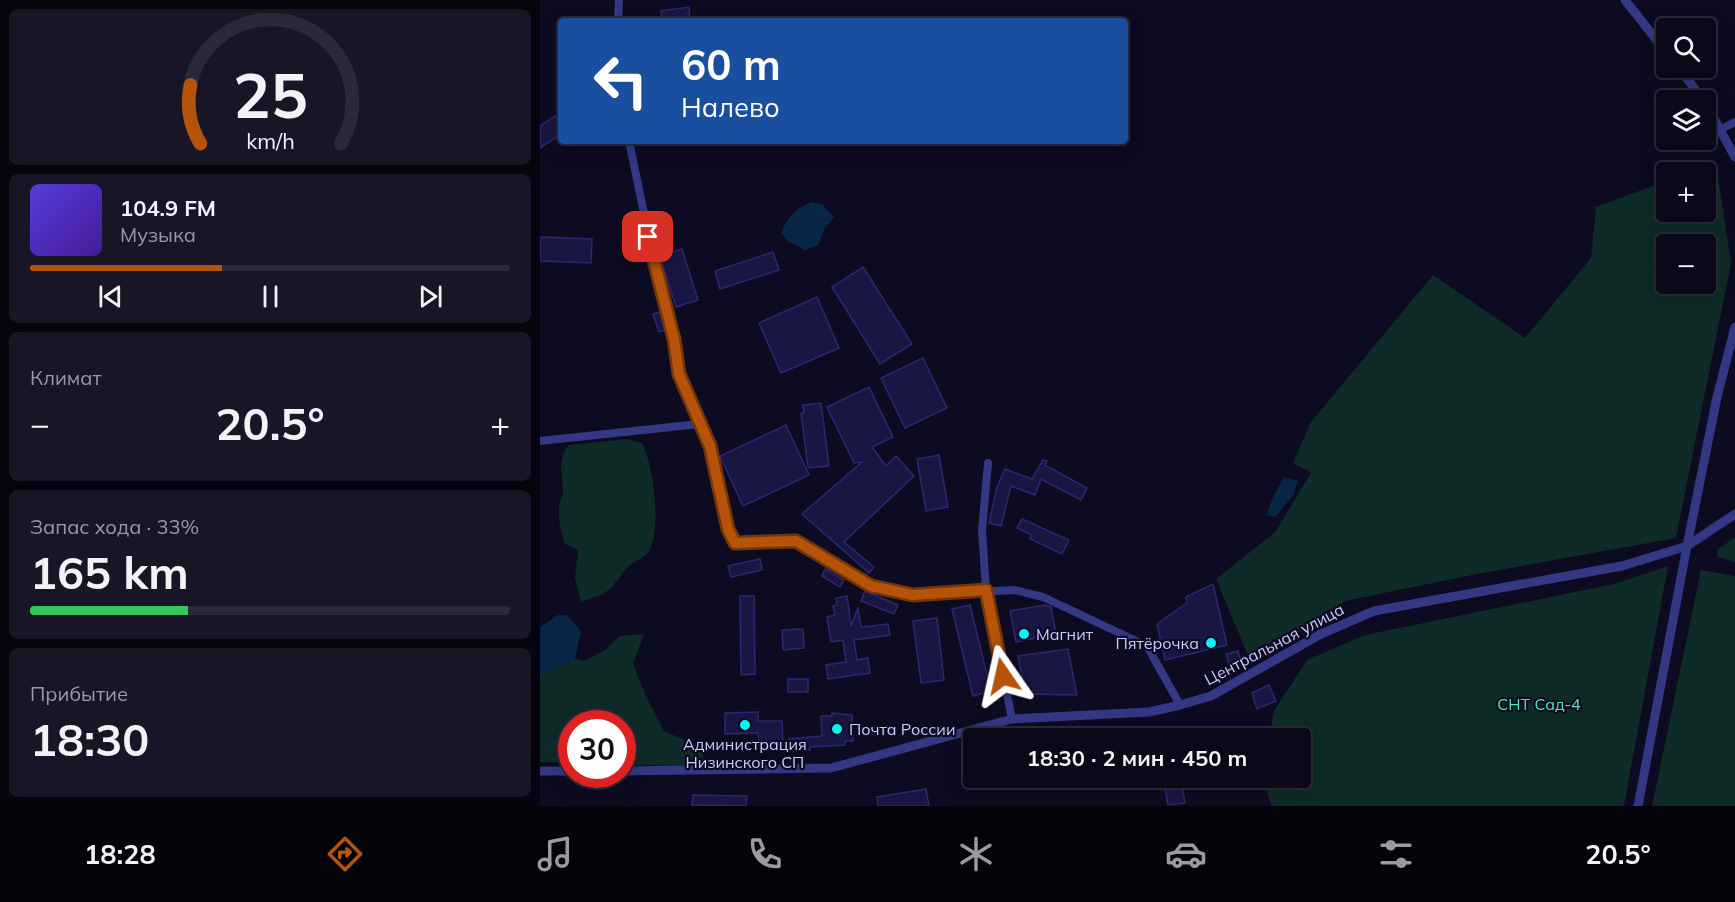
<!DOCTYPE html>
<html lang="ru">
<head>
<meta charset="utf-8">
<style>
  :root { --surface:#0a0819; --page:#181626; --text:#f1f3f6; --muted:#999aa2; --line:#2a2938; --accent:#b45309 }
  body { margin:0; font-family:Mulish,sans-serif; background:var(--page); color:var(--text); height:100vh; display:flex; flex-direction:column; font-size:22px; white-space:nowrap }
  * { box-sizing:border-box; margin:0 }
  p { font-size:20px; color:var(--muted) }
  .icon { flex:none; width:33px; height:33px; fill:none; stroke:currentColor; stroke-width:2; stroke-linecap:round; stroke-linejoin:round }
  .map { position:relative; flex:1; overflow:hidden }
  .panel { display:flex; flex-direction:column; gap:9px; padding:9px; background:#06040e; width:540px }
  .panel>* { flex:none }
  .guide { position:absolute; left:18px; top:18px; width:570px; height:126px; border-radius:6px; box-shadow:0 6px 24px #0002,0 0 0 2px var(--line); background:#1a4fa0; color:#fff; overflow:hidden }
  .controls { position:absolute; left:1116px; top:18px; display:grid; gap:12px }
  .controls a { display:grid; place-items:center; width:60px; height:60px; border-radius:6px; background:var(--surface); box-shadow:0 6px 24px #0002,0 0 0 2px var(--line); font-size:30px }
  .speed { position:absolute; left:18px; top:710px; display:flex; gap:12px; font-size:30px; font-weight:700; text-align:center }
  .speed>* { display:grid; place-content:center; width:78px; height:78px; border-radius:50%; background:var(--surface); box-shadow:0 6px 24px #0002,0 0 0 2px var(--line); line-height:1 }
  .speed .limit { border:9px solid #d22; background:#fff; color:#111 }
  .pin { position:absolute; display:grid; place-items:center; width:51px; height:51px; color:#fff; margin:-26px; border-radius:12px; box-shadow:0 3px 9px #0006 }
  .me { position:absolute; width:66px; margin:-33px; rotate:349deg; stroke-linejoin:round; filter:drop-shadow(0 0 4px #0008) }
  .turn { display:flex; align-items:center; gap:21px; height:126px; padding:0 24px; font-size:27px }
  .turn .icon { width:78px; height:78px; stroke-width:2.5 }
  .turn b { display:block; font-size:42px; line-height:51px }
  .big { font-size:45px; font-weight:700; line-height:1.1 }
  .panel .widget { flex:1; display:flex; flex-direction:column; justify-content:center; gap:9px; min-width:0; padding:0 21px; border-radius:9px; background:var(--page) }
  .panel .dial { align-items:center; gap:0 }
  .dial svg { height:156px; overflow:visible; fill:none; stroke:var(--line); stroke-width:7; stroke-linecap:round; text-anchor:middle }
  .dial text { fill:var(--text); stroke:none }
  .song { display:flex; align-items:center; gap:18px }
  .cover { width:72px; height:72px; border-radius:9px; background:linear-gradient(135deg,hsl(250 70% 55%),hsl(260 70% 35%)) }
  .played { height:6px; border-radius:3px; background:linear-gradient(90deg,var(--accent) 40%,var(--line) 40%) }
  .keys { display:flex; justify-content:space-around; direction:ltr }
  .heat { display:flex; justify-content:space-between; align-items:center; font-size:33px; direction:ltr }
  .charge { height:9px; border-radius:4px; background:linear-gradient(90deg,#34c759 33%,var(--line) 0) }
  .trip { position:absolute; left:423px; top:728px; width:348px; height:60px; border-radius:6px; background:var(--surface); box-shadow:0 6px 24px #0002,0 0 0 2px var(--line); font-weight:700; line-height:60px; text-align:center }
  .dock { display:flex; height:96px; justify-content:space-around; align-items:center; background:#04030a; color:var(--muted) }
  .dock .icon { width:42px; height:42px }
  .dock .selected { color:var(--accent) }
  .dock b { font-size:27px; color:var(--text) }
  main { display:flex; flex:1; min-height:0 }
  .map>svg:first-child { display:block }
</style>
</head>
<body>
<main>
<section class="panel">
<div class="widget dial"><svg viewBox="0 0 100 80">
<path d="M14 69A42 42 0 1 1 86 69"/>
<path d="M14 69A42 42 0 0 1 9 39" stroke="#b45309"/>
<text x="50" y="56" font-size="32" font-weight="700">25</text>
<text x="50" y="72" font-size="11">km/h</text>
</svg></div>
<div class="widget">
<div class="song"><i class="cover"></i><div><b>104.9 FM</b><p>Музыка</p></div></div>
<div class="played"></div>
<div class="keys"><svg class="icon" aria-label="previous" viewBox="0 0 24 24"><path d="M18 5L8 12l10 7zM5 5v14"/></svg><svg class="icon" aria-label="pause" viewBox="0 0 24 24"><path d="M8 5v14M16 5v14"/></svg><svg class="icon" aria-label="next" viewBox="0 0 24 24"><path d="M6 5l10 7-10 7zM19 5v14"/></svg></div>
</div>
<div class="widget"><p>Климат</p>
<div class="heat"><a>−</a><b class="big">20.5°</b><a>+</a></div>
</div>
<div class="widget"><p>Запас хода · 33%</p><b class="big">165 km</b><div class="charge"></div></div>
<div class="widget"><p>Прибытие</p><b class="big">18:30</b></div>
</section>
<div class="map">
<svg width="1195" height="806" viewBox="0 0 1195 806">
  <rect width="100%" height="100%" fill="#0d0b21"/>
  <g fill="#0e2b27" fill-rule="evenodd">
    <path d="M1176,163L1191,263L1136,538L932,575L805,601L712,665L676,579L735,532L771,473L753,463L771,422L893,275L985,338L1051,258L1056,207L1126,181V212H1166V172H1149ZM1166,244V284H1126V244Z"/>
    <path d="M87,439L102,443C113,463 124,536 106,555C100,560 92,562 87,568C66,593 73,591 41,602L35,578L38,550L25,544C21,533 18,520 19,507C19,501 24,496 23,489C22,472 17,459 29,445Z"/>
    <polygon points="1195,537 1195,562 1178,557 1177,550"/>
    <polygon points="1128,566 1084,806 731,806 724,777 760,777 760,738 729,738 734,711 767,660 825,635 1074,584"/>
    <polygon points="1161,570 1195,576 1195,806 1112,806"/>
    <polygon points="104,634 93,664 107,698 124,731 162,748 164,762 156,766 83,765 82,723 32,723 31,762 0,762 0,676 35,659 45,661 65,650 80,636"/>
  </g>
  <g fill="#082747">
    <path d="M272,202L283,205L294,217L285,228L278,245L265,250L248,241L241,233C248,217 256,208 272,202Z"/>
    <path d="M744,477L758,481L754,494L735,517L728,515C729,500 738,490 744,477Z"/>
    <polygon points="18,615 26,615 41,631 35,659 0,676 0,627"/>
  </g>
  <g fill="#1a1643" stroke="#2d2671" stroke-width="1.5">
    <polygon points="149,7 150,21 122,21 121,11"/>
    <polygon points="21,112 21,134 0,148 0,126"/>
    <polygon points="0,237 52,239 51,263 0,261"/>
    <polygon points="142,249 158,300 136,307 120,256"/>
    <polygon points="233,252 239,270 180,289 175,271"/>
    <polygon points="323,267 372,344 340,364 292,287"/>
    <polygon points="277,297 299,348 241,373 219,323"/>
    <polygon points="120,312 125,330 119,332 113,314"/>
    <polygon points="383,358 407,408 365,428 341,378"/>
    <polygon points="329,387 353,437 332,447 346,466 356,456 374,476 304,542 334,567 329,573 262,514 322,462 314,463 287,407"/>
    <polygon points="281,403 289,466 268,468 261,413 264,413 263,405"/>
    <polygon points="246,425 269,475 203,506 180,456"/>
    <polygon points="399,455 408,507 386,511 377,459"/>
    <polygon points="503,460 507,461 505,465 547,488 541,500 501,479 495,495 471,486 461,526 449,523 457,487 465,469 492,479"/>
    <polygon points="482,519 529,540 522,554 490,539 492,535 477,528"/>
    <polygon points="220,559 222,570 191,577 188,566"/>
    <polygon points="285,569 304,580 300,587 282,576"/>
    <polygon points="673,584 687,645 625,660 617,624 647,603 646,597"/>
    <polygon points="325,591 358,605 354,614 321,601"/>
    <polygon points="200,596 214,596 215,674 201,675"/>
    <polygon points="307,596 311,626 318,608 321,627 348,624 350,635 314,640 317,660 328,658 330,673 288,679 286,665 306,662 303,640 291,642 287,617 295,615 293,606 297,605 296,598"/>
    <polygon points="430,605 451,691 433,696 412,609"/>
    <polygon points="505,605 511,607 516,634 476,642 470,611"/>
    <polygon points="397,618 404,680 381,683 373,621"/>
    <polygon points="263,629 264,648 243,650 242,630"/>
    <polygon points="528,649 537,695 485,694 478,656"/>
    <polygon points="698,651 701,664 690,667 686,654"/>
    <rect x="248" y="679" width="20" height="13"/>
    <polygon points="729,685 736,701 717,709 712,693"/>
    <polygon points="218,712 218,721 242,721 243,742 219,742 218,733 185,734 185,713"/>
    <polygon points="292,713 312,715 313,741 305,741 305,745 270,747 270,750 251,751 249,739 282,736 281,716 292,716"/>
    <polygon points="633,727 635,738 592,738 592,734"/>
    <polygon points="623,777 641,777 645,803 628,805"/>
    <polygon points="386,789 389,806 338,806 337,797"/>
    <polygon points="153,795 207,796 206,806 152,805"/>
  </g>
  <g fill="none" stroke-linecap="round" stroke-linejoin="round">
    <g stroke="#323883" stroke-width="8">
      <polyline points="78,21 79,0"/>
      <polyline points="1181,129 1195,122"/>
      <polyline points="89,141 122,300 134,339 139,374 170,446 188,529 195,543 256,541 331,586 373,595 475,590 503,597 607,646 640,705"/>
      <polyline points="0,441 159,424"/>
      <polyline points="448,463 442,530 446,590 472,719"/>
    </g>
    <g stroke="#323883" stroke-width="9">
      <polyline points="1085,0 1126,52"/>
      <polyline points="1139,68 1163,100"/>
      <polyline points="1166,104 1195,157"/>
      <polyline points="0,771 32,771"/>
      <polyline points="82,771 291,768 472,719 609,712 640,705 671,696 781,634 834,611 1082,566 1147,546 1195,514"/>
      <polyline points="1098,806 1147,546 1177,397 1195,327"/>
    </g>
  </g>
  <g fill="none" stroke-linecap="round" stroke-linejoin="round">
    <g stroke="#753606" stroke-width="15">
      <polyline id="route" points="108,237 134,339 139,374 170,446 188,529 195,543 256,541 331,586 373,595 446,590 463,676"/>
    </g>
    <use href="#route" stroke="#b45309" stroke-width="10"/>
  </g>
  <g fill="#00f6f5" stroke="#0d0b21" stroke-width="2">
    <circle cx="484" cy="634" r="6"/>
    <circle cx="671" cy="643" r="6"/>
    <circle cx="205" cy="725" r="6"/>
    <circle cx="297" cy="729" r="6"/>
  </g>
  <g text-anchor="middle" stroke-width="4.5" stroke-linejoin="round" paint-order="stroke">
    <g font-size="16" fill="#cbcbff" stroke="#0d0b21" text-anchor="start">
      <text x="496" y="640">Магнит</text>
      <text x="659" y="649" text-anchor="end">Пятёрочка</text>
      <text x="309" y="735">Почта России</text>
      <text x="205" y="750" text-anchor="middle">Администрация<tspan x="205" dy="18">Низинского СП</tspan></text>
    </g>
    <g font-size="16" fill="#cbcbff" stroke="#0d0b21">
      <text transform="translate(734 644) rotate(-28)" y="6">Центральная улица</text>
    </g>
    <g font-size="16" fill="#4ee8b2" stroke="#0d0b21">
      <text x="999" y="710">СНТ Сад-4</text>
    </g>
  </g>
</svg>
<div class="controls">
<a><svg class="icon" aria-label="search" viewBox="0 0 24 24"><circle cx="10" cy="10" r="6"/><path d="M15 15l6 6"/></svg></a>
<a><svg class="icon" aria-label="layers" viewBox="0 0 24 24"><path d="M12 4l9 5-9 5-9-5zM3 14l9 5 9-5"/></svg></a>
<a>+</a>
<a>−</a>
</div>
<div class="speed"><div class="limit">30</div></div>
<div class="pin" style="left:108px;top:237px;background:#d93025"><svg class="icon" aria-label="arrive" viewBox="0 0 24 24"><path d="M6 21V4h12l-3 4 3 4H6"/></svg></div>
<svg class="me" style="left:463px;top:676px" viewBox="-20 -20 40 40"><path d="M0-17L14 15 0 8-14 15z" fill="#b45309" stroke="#fff" stroke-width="4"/></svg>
<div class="trip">18:30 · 2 мин · 450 m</div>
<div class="guide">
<div class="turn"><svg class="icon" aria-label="left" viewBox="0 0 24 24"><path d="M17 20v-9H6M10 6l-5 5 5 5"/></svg><div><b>60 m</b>Налево</div></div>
</div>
</div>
</main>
<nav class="dock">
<b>18:28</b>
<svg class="icon selected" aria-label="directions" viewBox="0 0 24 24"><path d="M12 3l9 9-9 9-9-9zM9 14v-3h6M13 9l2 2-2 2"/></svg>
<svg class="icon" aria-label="music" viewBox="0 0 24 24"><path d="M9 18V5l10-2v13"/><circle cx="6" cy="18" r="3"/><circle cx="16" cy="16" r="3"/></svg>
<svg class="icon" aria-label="phone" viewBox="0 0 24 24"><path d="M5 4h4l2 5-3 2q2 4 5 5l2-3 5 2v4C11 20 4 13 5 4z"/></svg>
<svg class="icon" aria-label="climate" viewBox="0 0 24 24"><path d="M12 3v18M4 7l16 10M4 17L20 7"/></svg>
<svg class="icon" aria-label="car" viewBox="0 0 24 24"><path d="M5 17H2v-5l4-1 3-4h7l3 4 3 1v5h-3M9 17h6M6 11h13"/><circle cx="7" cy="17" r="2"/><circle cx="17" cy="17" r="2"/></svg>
<svg class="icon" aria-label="filters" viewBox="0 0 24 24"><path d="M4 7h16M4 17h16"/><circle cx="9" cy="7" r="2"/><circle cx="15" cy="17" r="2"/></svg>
<b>20.5°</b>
</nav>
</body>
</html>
